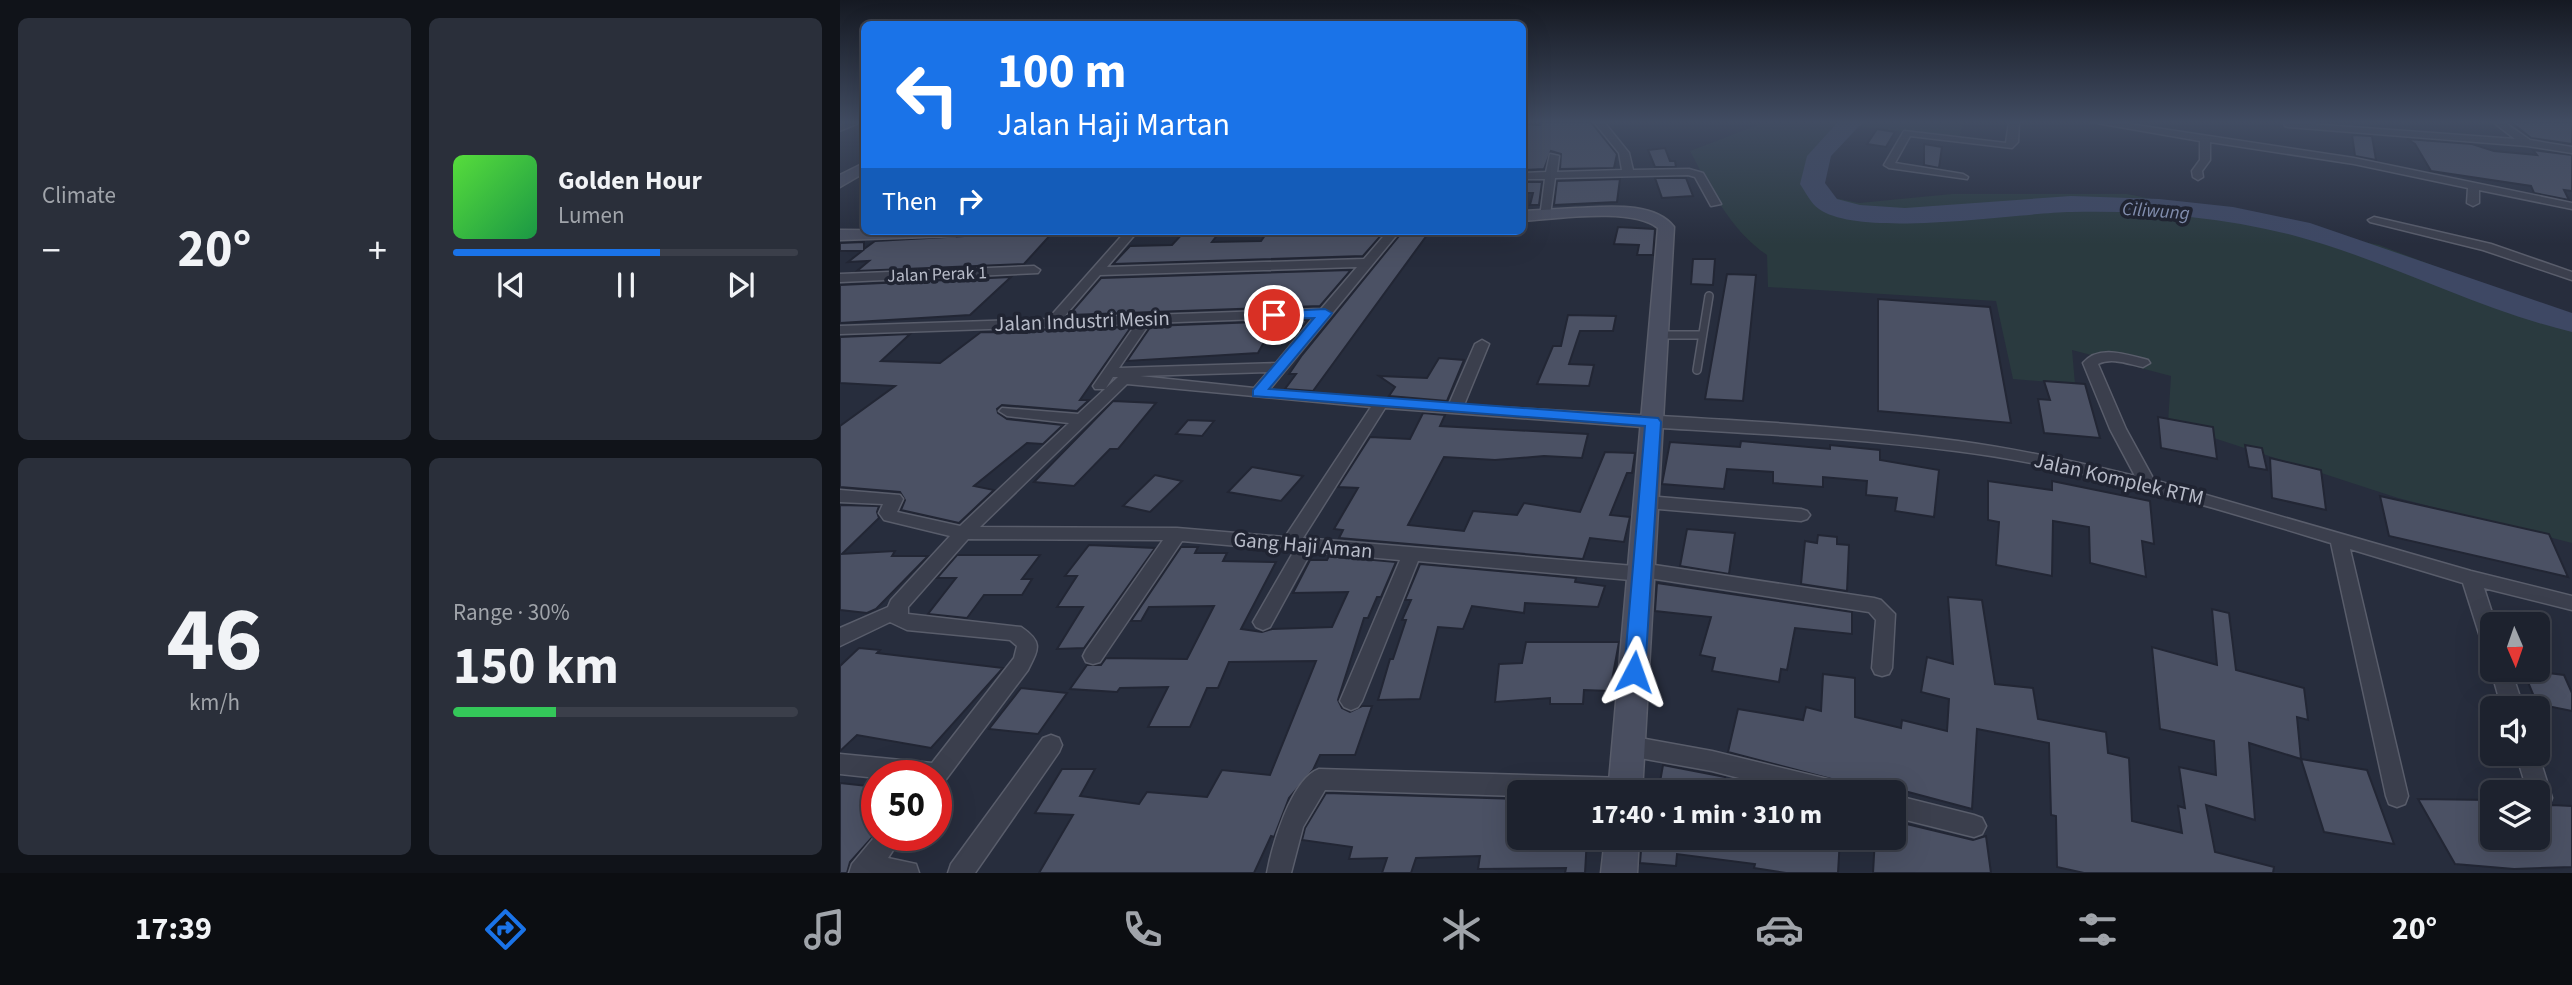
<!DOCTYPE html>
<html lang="en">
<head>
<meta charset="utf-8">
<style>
  :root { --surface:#1d222e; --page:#2a2f3a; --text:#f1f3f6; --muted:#a0a4aa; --line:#3b3f4a; --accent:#1a73e8 }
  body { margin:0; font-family:"Source Sans 3",sans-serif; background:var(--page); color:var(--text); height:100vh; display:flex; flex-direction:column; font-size:26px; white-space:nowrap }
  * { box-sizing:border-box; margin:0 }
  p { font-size:23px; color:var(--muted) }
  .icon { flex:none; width:38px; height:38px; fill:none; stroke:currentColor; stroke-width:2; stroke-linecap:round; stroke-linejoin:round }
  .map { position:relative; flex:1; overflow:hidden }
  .details { display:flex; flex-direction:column; gap:18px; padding:18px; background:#101319; width:840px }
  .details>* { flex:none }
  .guide { position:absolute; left:21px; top:21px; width:665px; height:214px; border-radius:10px; box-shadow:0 7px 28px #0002,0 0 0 2px var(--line); background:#1a73e8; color:#fff; overflow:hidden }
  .needle { width:46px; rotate:178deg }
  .controls { position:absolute; left:1640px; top:612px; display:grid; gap:14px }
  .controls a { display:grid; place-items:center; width:70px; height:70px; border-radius:10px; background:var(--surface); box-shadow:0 7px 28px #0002,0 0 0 2px var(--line); font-size:35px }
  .speed { position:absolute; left:21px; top:760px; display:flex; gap:14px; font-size:35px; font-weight:700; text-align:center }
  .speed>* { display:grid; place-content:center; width:91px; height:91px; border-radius:50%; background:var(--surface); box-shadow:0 7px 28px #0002,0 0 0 2px var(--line); line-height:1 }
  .speed .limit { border:10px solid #d22; background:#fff; color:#111 }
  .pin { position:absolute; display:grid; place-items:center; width:60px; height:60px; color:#fff; margin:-30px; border:4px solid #fff; border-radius:50%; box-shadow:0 2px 7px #0007 }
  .me { position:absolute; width:77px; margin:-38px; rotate:4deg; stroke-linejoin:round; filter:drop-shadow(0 0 5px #0008) }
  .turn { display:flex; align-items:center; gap:24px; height:147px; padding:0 21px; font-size:32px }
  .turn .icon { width:91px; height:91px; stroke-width:2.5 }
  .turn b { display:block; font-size:49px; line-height:60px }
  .then { display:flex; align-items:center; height:66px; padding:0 21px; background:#0003; gap:14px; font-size:26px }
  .big { font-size:52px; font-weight:700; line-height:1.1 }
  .details .widget { flex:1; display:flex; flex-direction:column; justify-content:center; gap:10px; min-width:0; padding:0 24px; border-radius:10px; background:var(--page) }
  .details .dial { align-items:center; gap:0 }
  .dial b { font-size:91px; line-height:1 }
  .song { display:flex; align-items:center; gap:21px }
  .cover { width:84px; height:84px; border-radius:10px; background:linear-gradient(135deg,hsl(110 70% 55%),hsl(140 70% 35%)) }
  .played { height:7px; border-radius:4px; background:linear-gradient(90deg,var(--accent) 60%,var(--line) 60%) }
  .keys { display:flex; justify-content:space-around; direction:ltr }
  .heat { display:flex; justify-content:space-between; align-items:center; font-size:38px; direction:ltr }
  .charge { height:10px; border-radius:5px; background:linear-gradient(90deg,#34c759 30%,var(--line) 0) }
  .details .tiles { flex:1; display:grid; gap:18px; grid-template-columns:repeat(2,1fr) }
  .trip { position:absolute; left:667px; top:780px; width:399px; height:70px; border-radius:10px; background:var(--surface); box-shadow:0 7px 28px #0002,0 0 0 2px var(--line); font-weight:700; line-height:70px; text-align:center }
  .dock { display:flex; height:112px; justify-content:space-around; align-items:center; background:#0c0e12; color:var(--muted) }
  .dock .icon { width:49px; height:49px }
  .dock .active { color:var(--accent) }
  .dock b { font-size:32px; color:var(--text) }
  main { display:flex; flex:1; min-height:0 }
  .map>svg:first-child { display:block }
</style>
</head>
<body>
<main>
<section class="details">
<div class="tiles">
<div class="widget"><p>Climate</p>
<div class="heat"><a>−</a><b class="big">20°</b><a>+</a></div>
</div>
<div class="widget">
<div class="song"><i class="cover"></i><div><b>Golden Hour</b><p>Lumen</p></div></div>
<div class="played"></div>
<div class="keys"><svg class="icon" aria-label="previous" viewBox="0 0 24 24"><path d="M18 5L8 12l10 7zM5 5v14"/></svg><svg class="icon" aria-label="pause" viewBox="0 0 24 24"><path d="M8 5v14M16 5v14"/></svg><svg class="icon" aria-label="next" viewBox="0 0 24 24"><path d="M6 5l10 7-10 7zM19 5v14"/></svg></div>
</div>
<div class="widget dial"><b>46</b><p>km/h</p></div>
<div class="widget"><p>Range · 30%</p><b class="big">150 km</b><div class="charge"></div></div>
</div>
</section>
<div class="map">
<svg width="1732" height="873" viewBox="0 0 1732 873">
  <rect width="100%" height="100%" fill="#272d3d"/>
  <path fill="#2a3a3f" d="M926,122H1123L1119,139L1010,125L972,181L985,196L1019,203L1112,194H1287L1539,245L1732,318V543L1558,498L1328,423L1331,376L1232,350L1235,384L1173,379L1156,301L928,287L927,255C891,231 869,187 850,151Z"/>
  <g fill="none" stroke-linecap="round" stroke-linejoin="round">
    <path fill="#3e4864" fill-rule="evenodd" d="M998,122H1023L991,156L985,183L997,199L1020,205L1065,208L1231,196L1319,199L1393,207L1470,223L1732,313V332C1636,309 1547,260 1452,235C1381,217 1304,210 1231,212C1176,213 1021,239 979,209C971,204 965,191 960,184L967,156Z"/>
  </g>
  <g fill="#4b5164" stroke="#222634" stroke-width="2">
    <polygon points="701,122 751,122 777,154 774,168 720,169 721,154 711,151 704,169 682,170 682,124 700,125"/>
    <polygon points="1671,122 1732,122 1732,144 1691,138"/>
    <polygon points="1037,129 1055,132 1046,147 1027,144"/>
    <polygon points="1512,135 1532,136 1536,160 1515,156"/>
    <polygon points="1567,139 1632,144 1654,151 1697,155 1693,150 1732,155 1732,191 1724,190 1729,200 1694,193 1691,186 1591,171 1575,144"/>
    <polygon points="1084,144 1102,147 1099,168 1084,165"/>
    <polygon points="825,148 830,161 835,161 836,167 815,167 808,150"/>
    <polygon points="815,178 846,178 853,196 822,198"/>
    <polygon points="780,179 777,202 714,205 717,181"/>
    <polygon points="682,182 702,182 699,205 690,205 693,193 682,193"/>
    <polygon points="778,227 815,229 813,255 797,255 799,245 774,244"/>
    <polygon points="214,231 184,264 17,271 29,261 8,262 22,251 0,251 0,243 24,242 24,249 35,241"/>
    <polygon points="365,231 363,235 378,234 372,242 421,241 428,231 545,231 523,256 273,264 290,246 332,245 344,232"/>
    <polygon points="563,231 590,231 473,391 445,389 456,374 449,374 462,355"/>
    <polygon points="853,259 875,259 873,285 851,284"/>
    <polygon points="511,270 480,306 229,315 261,278"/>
    <polygon points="887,274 916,275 903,401 865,399"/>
    <polygon points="171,277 130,315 0,323 0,285"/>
    <polygon points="1038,299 1150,307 1171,423 1038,411"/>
    <polygon points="728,315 776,316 773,331 740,331 729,364 754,365 749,386 697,384 713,346 721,346"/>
    <polygon points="468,320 457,333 429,333 418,353 287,361 311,326"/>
    <polygon points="291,327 240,400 249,400 237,411 162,405 157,409 158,413 167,419 223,425 203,444 187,443 134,486 154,490 119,523 61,510 65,500 60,492 0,487 0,426 55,386 0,383 0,337 70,334 41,361 100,363 141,332 187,333 189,330"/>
    <polygon points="599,358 624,360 607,401 549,396 555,387 539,376 587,378"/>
    <polygon points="1204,381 1245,384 1260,438 1204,433 1198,399 1210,400"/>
    <polygon points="273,401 316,403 278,449 270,449 234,486 194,482"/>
    <polygon points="583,413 605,415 600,426 748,434 742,458 704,456 655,460 604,457 568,525 624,531 633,511 677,515 684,503 740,512 765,452 795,453 792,473 787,473 770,515 790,517 784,542 750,538 743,559 499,538 503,530 494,529 518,488 498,487 530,437 570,439"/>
    <polygon points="1318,417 1373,427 1377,459 1321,448"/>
    <polygon points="348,420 374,421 362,436 336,434"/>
    <polygon points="901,441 990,449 990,445 1040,450 1040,460 1099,470 1094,517 1055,511 1057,498 1026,495 1027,481 983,477 983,487 933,483 933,472 887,469 884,489 822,484 830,442 900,447"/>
    <polygon points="1405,445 1422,448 1427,470 1409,467"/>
    <polygon points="1430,458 1481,470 1486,510 1432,498"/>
    <polygon points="412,467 463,476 441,501 388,492"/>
    <polygon points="315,475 342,481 310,512 283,506"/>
    <polygon points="1148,481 1212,490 1212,481 1310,501 1314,544 1302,541 1306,577 1250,563 1249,527 1213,521 1212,576 1156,565 1159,522 1148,520"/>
    <polygon points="1540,496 1709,534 1728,577 1549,536"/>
    <polygon points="0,505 39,506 37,512 39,518 2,554 55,551 52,556 88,556 36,609 27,613 0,610"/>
    <polygon points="847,529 895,533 889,574 840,566"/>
    <polygon points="978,535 997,537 997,544 1009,545 1007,591 961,584 965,541 977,543"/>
    <polygon points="249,545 315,548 244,648 217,649 243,607 217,607 237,576 225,576"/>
    <polygon points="341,547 358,547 355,553 387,553 383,561 436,562 401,629 422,632 432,629 492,627 508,592 453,593 470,560 487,560 489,556 556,562 541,597 537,597 528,618 524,618 498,700 502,708 510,712 522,706 532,706 515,755 480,755 473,770 449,798 434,837 431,836 414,873 199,873 233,815 195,813 222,769 255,769 240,796 299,804 307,792 367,797 382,770 430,775 476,661 389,662 378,688 367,688 350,727 308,727 328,687 280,688 277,692 230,689 247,665 261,665 266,658 347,659 374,606 309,607 301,621 291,621"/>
    <polygon points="117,555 200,555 182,579 192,579 182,595 144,595 127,618 88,614 116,578 97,578"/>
    <polygon points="580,564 736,578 735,582 765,586 758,607 685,603 684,613 632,606 623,629 598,627 580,699 538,700 550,659 553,659 566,620 562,620 571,600 565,600"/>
    <polygon points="817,583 1012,612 1012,634 955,628 947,670 941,669 939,682 872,671 875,658 860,655 871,617 815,611"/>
    <polygon points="1108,597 1142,600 1155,684 1193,688 1198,719 1266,732 1268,753 1289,758 1292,821 1342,833 1338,806 1345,808 1339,767 1376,775 1374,741 1320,729 1312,647 1377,665 1372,609 1389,613 1396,670 1464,688 1468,720 1457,717 1461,759 1409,743 1415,820 1366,805 1375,852 1434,867 1433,873 1244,873 1217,867 1216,816 1211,815 1209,743 1137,729 1132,809 1042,785 1041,792 888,752 898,709 963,720 966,707 981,711 983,674 1015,678 1015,717 1061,728 1062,720 1107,731 1109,699 1081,692 1087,657 1113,664"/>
    <polygon points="686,642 779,642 770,691 744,690 743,704 710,704 710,698 655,702 659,664 682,663"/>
    <polygon points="19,648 40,650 37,653 163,668 91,748 17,735 0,751 0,666"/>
    <polygon points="1683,670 1724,675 1732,693 1732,711 1697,704"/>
    <polygon points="181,688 227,693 198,734 149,729"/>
    <polygon points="1461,759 1527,770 1554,844 1484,832"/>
    <polygon points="823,765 885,777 883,793 818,793"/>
    <polygon points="0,783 37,787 37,832 10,862 7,873 0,873"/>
    <polygon points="486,793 679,799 679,838 747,838 745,873 725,873 726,868 638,869 640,856 576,858 571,873 542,873 547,858 509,859 512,847 462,840 465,828"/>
    <polygon points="1578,799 1652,800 1652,838 1698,838 1698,810 1702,811 1712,805 1732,806 1732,867 1674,869 1615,864"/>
    <polygon points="1054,821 1133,840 1146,836 1151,873 1033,873 1035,838 1054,838"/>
    <polygon points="802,838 1000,838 998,873 946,873 914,868 915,864 837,854 836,866 800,863"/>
  </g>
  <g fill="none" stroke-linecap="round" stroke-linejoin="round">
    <g stroke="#595d6b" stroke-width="8">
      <polyline id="lane-far1" points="0,128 15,122"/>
    </g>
    <g stroke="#595d6b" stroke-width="10">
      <g id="lane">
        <polyline points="819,335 862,335"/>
        <polyline points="857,370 869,296"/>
      </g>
    </g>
    <g stroke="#595d6b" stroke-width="3">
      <g id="street">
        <polygon points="754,122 764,122 789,153 793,170 849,169 863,173 881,204 871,206 855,177 848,175 715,178 710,215 700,217 705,179 682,179 682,173 706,172 710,154 719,156 717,172 782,170 779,153"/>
        <polygon points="1169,122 1179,122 1178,142 1172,148 1070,136 1055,163 1123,174 1128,177 1127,179 1049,168 1044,165 1064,131 1166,143"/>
        <polygon points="1251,122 1276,122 1514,158 1732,203 1732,209 1639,190 1639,203 1633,206 1627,203 1628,188 1514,164 1370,142 1370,160 1362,171 1363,177 1358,180 1353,177 1352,171 1360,160 1360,141"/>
        <polygon points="1444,122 1675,139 1653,122 1664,122 1690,140 1732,147 1732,153 1687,146 1448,127 1445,126"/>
        <polygon points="1534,217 1651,244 1732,272 1732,280 1643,250 1530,222 1528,220"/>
        <path d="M286,231H298L267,267L524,259L548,231H560L429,390L609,404L635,344L642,340L649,344L624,405C788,416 954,419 1118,441C1177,449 1237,462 1295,476L1270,429L1243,363C1259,344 1287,355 1308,360L1310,363L1303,367C1288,364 1272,357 1258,364L1286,429L1314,480L1631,571L1732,596V610L1644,588L1656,625H1652V651L1645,649L1642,643L1623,583L1510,549L1568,796L1565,804L1557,807L1549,804L1546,796L1491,543C1368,506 1244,467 1116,451C1007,437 898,433 789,426C707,420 626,414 545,408L463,538L794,566L801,563L1034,598L1041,600L1055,614L1052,668L1049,674L1042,676L1035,674L1032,668L1036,620L1029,612L809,578L802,581L578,561L522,701L518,707L511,710L504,707L500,701L560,560L471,552L430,627L423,630L416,627L413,622L454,551L342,541L260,662L253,664L246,662L243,656L246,650L323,540L128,539L68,607V614L181,627C203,642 199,648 188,670L104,782L96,785V775H37V778L0,774V754L92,763L174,658L177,646L170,640L67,630L50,622L0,646V628L48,607L51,600L110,536L44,520L39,513L43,504L0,502V490L60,495L63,499L57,512L120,526L229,423L167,416L159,411L162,408L238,414L265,389H255L253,386L296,324L0,334V326L208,319ZM517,267L481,309L223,318L260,275ZM474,317L436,363L279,368L310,323ZM428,372L414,388L300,376ZM273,377H278L266,388ZM287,384L531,407L445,537L337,528L140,527Z"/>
        <polygon points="194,266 200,270 198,273 0,282 0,274"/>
        <polygon points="807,496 961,509 967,511 970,515 967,519 961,521 807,508 801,506 798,502 801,498"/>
        <polygon points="1652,668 1652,670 1671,670 1684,709 1662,709 1651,670"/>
        <polygon points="211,735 219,738 222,745 219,752 135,873 108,873 111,864 203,738"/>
        <polygon points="789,736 872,751 1000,782 1008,785 1011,793 957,793 872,771 789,756 781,753 778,746 781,739"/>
        <polygon points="1698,753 1712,798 1709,806 1701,809 1698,807 1698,793 1688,793 1676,754"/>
        <path d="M479,769L786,778L794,781L797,789L796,793H679V796L485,790L463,827L451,873H427C432,846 451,779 479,769Z"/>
        <polygon points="1054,795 1134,815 1142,818 1146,826 1142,834 1134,837 1054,817"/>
        <polygon points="37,834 63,835 48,858 76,864 79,873 9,873 12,864"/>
      </g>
    </g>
    <g stroke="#595d6b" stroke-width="3">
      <g id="secondary">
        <polygon points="24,163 24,173 0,187 0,175"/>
        <path d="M736,208C766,207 814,201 834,227L802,793H768L818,228C792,207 715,219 682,221V211Z"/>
        <polygon points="0,230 123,231 115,236 0,240"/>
        <polygon points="765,838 799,838 797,873 761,873"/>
      </g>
    </g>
    <use href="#lane-far1" stroke="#3b3f4d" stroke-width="5"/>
    <use href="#lane" stroke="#3b3f4d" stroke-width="7"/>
    <use href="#street" fill="#3b3f4d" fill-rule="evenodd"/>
    <use href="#secondary" fill="#494e60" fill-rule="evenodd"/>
  </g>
  <linearGradient id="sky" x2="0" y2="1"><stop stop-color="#151922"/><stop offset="0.5" stop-color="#414c62"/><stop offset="1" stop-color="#414c62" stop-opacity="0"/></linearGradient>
  <rect width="1732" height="244" fill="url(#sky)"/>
  <polygon fill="#1a73e8" stroke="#114b97" stroke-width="2" points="485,309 492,313 490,316 429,389 818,418 821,422 805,672 802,678 794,681 787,678 784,672 805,426 413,396 413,390 474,318 434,319 427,315 429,312"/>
  <g text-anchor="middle" stroke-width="7" stroke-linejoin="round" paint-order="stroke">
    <g font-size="18" fill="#b7bbc8" stroke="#202432">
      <text transform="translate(97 274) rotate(-2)" y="6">Jalan Perak 1</text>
    </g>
    <g font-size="19" font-style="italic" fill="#818dad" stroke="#202432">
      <text transform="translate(1316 210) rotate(4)" y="7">Ciliwung</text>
    </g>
    <g font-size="21" fill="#b7bbc8" stroke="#202432">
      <text transform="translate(242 321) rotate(-2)" y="7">Jalan Industri Mesin</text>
      <text transform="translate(1279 479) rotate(13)" y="7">Jalan Komplek RTM</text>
      <text transform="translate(463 545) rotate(5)" y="7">Gang Haji Aman</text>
    </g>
  </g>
</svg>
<div class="controls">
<a><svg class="needle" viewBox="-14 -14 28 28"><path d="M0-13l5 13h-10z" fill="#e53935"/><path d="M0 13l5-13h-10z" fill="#a0a4aa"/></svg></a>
<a><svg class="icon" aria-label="sound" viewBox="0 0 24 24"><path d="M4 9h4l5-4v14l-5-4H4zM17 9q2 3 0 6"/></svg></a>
<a><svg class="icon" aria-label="layers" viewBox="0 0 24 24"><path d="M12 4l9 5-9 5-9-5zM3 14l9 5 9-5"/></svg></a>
</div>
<div class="speed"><div class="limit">50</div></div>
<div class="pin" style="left:434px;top:315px;background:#d93025"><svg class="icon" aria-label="arrive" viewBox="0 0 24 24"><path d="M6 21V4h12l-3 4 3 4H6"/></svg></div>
<svg class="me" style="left:794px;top:672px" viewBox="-20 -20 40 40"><path d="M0-17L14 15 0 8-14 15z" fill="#1a73e8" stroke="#fff" stroke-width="4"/></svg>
<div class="trip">17:40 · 1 min · 310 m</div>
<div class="guide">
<div class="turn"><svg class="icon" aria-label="left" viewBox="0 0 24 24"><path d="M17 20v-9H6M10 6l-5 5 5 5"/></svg><div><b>100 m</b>Jalan Haji Martan</div></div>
<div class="then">Then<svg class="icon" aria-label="right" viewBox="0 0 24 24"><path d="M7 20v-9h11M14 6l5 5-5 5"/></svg></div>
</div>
</div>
</main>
<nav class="dock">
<b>17:39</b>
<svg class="icon active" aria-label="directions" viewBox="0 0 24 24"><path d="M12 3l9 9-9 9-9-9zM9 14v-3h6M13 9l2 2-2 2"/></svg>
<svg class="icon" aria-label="music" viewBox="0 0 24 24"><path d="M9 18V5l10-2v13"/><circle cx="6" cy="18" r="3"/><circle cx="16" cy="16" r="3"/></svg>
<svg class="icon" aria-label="phone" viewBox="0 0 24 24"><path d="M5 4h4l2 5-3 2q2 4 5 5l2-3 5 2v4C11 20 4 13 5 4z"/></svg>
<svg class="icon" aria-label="climate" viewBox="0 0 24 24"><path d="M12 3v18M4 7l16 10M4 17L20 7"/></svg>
<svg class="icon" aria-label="car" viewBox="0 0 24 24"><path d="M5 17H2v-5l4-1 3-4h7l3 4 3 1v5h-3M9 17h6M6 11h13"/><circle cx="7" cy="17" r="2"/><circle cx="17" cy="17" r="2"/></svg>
<svg class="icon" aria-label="filters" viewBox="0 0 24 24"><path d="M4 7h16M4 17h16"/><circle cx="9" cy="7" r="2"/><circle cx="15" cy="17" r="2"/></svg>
<b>20°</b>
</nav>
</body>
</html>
